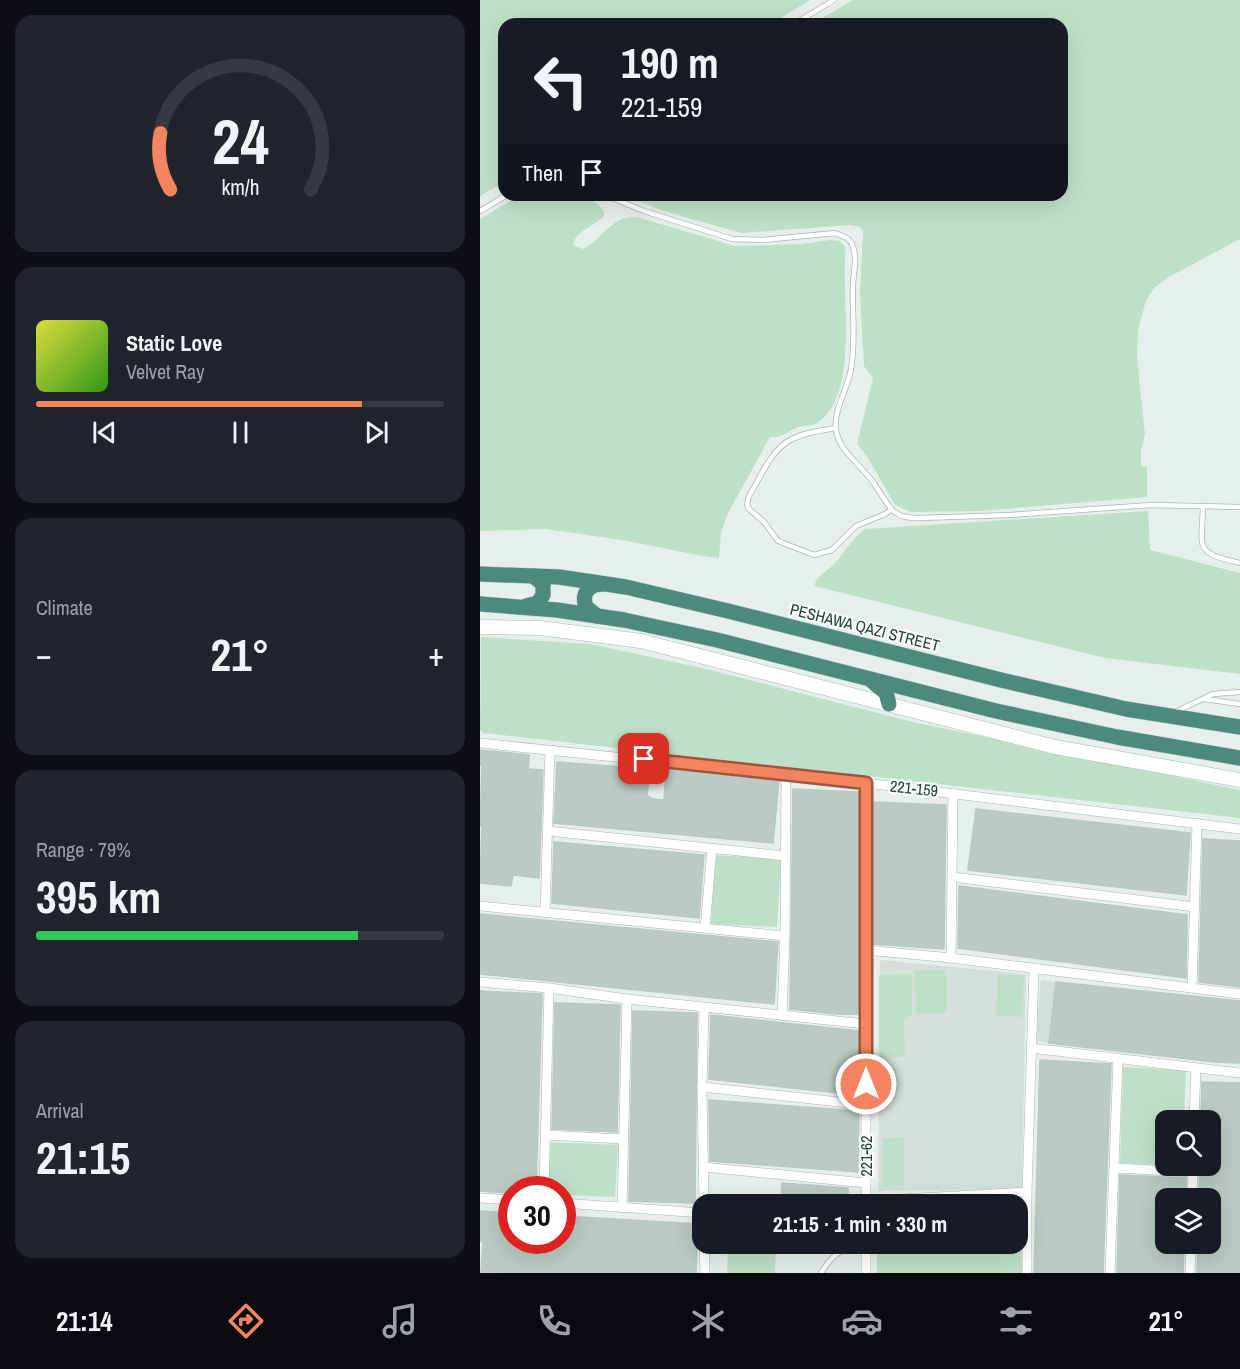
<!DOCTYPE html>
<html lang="en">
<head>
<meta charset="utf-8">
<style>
  :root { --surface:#171b24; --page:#20242c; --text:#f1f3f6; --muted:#9ea1a6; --line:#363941; --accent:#f4845f }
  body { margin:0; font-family:"Archivo Narrow",sans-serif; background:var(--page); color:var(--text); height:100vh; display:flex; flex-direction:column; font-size:22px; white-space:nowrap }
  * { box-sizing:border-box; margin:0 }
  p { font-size:20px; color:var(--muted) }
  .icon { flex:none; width:33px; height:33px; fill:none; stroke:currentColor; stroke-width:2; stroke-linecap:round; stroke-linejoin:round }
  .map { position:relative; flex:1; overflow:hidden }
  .panel { display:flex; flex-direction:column; gap:15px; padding:15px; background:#0d0f14; width:480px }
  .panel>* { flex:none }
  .top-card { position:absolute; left:18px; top:18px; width:570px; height:183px; border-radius:18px; box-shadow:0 6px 24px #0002; background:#171b24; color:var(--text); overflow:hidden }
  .fabs { position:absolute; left:675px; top:1110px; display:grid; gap:12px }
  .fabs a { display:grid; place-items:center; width:66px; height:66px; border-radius:12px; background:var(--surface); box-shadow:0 6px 24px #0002; font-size:30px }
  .speed { position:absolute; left:18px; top:1176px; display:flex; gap:12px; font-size:30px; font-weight:700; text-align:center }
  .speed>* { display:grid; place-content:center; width:78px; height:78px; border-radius:50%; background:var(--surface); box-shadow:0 6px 24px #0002; line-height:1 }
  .speed .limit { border:9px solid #d22; background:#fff; color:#111 }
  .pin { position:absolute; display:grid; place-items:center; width:51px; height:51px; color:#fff; margin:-26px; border-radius:12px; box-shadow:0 3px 9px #0006 }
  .me { position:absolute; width:66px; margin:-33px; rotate:0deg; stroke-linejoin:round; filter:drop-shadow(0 0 4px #0008) }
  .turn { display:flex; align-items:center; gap:21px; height:126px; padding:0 24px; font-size:27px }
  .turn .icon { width:78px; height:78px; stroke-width:2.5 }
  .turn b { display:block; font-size:42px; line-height:51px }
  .then { display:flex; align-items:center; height:57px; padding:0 24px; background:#0003; gap:12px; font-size:22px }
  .big { font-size:45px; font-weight:800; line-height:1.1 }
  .panel .widget { flex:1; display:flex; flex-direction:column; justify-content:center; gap:9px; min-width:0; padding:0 21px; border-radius:18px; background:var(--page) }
  .panel .dial { align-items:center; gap:0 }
  .dial svg { height:156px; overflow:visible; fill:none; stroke:var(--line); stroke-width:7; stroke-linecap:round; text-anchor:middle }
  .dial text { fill:var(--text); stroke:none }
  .song { display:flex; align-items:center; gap:18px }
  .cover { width:72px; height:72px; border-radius:9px; background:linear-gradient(135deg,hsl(60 70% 55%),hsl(110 70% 35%)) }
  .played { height:6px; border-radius:3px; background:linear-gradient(90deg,var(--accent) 80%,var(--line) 80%) }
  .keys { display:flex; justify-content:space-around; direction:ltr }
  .heat { display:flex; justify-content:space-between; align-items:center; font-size:33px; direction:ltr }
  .charge { height:9px; border-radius:4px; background:linear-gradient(90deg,#34c759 79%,var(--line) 0) }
  .trip { position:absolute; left:212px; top:1194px; width:336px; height:60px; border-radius:18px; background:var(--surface); box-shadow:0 6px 24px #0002; font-weight:800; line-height:60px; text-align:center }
  .tab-bar { display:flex; height:96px; justify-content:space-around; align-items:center; background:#090b0e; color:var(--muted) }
  .tab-bar .icon { width:42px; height:42px }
  .tab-bar .selected { color:var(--accent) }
  .tab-bar b { font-size:27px; color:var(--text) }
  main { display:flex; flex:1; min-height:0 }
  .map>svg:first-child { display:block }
</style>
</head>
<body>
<main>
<section class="panel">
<div class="widget dial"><svg viewBox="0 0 100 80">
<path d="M14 69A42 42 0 1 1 86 69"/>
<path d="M14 69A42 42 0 0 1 9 40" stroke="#f4845f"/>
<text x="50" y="56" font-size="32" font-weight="700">24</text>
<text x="50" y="72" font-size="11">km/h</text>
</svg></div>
<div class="widget">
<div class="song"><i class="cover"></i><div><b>Static Love</b><p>Velvet Ray</p></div></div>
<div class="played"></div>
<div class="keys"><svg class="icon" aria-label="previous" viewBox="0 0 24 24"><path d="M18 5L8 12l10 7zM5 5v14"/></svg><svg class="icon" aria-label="pause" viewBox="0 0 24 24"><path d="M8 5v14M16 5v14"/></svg><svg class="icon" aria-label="next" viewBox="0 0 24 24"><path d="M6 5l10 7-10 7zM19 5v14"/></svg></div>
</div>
<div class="widget"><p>Climate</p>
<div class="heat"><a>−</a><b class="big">21°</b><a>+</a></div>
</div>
<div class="widget"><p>Range · 79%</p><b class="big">395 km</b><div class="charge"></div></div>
<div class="widget"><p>Arrival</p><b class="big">21:15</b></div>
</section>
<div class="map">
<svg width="760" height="1273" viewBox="0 0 760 1273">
  <rect width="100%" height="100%" fill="#e6efeb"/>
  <g fill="#d4dfda">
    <polygon points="400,960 546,974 542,1189 398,1191"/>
    <polygon points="561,980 576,982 569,1043 555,1041"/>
  </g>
  <g fill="#bfe0c8">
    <polygon points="0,0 330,0 291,24 24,24 24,182 0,196"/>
    <polygon points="373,0 760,0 760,239 689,277 675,287 666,300 658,331 657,358 665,435 661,450 661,466 667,467 667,497 500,511 431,512 415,505 388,458 377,444 393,378 384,366 380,294 383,232 380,227 371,225 261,233 184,211 141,195 582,195 582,24 332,24"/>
    <path d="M40,195C67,195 111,186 125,214C116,227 100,227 93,243L94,246L103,249C123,239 131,215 157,217L255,246L322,244L350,240L360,241L366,248C360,292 381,395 337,423C332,427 325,425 319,427C309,430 301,439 290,437L247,515L241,533L239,558L222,556L148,541L66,529L0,531V219Z"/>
    <path d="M668,511L670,550L760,573V674L625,658L334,586C337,576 346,572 353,565C365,553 370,541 385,529Z"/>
    <polygon points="1,637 110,644 222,668 433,722 760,790 760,818 3,733 0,730"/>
    <polygon points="235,855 301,859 297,927 231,924"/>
    <polygon points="435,970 466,970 467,1013 436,1014"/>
    <polygon points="432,974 432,1015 424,1019 425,1057 399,1057 399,975"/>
    <polygon points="518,974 544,976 542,1017 516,1016"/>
    <polygon points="643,1067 706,1070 704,1120 686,1120 685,1165 640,1163"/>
    <polygon points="424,1137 424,1185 403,1186 403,1138"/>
    <polygon points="71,1142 138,1145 135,1197 83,1195 82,1190 68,1190"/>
    <polygon points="249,1199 297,1200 297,1204 249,1204"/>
    <polygon points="541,1201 542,1273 397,1273 397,1244 537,1244 537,1204 398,1204 398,1203"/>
    <polygon points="248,1244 296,1244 295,1273 247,1273"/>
  </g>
  <g fill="#bbcac4" stroke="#b8c9c2" stroke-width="1.5">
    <polygon points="0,750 49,755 48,769 63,770 59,878 33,875 31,886 0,883 2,826 0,826 2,765 0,765"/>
    <polygon points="77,762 170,769 167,795 173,799 184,800 186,770 299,781 293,843 74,823"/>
    <polygon points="313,789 379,792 379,1014 356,1014 310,1009"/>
    <polygon points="393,802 466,805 464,949 393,944"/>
    <polygon points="496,809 710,833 706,895 488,870"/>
    <polygon points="723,839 760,841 760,987 719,982"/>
    <polygon points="74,842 224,855 219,918 72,903"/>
    <polygon points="479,886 707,915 706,978 478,948"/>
    <polygon points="0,914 298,942 294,1004 0,974"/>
    <polygon points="576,982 760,1001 760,1063 735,1062 569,1043"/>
    <polygon points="0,991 62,994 56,1190 32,1190 32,1193 0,1191"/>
    <polygon points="75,1003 140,1005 137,1132 72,1129"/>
    <polygon points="153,1011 217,1013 215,1203 149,1201"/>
    <polygon points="231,1015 379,1031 379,1064 376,1095 229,1079"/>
    <polygon points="560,1060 631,1064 623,1273 554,1273"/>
    <polygon points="722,1082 760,1083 760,1273 717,1273 718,1244 730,1244 730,1198 719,1198 720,1166 730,1166 730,1120 721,1120"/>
    <polygon points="229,1100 379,1111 378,1172 230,1161"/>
    <polygon points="640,1175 706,1178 705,1198 686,1198 686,1244 704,1244 703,1273 637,1273"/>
    <polygon points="302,1183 368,1188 368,1204 301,1204"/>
    <polygon points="0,1211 32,1213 32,1240 82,1240 82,1216 218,1224 216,1273 1,1272 3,1242 0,1241"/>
  </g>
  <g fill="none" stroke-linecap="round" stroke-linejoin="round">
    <g stroke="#a8b8b2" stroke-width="6">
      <g id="service">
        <polyline points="314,24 354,0"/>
        <path d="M125,195L164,211L252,239L283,240L355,233L367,238C371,241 373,245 374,250C377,261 373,275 373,286C372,314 376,341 371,369C368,388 353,411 356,430C359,452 384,467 395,485C409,505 411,519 439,518L530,515L671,505L760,507"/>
        <polyline points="0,211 27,195"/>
        <path d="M355,428C308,436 300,439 277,482C273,490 265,499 268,508L284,522L298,541L334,555L352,550L376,526L405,514L411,510"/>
        <path d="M723,506C722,550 713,552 760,563"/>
        <polyline points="724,699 760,704"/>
        <polyline points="695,712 733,694 760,692"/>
        <path d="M341,1273C353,1253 363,1247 386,1246"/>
      </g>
    </g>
    <g stroke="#a8b8b2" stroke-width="10">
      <g id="minor">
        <polyline points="0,743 386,783 760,829"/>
        <polyline points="68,831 305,856"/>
        <polyline points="472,877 715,907"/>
        <polyline points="0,906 305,936"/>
        <polyline points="65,912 70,750"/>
        <polyline points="225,928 232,848"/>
        <polyline points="386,950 471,958 760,994"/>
        <polyline points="471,958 473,793"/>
        <polyline points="0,982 69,988 147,999 386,1024"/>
        <polyline points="712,988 717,823"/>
        <polyline points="302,1016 305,936 306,774"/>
        <polyline points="551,1048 760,1073"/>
        <polyline points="222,1087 386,1105"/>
        <polyline points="714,1120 716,1068"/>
        <polyline points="66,1135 142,1139"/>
        <polyline points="223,1167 386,1183"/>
        <polyline points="635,1168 712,1172"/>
        <polyline points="64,1190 69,988"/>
        <polyline points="0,1198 32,1200"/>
        <polyline points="712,1198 713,1166"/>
        <polyline points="386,1201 547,1192"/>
        <polyline points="82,1203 222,1213"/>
        <polyline points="224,1204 222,1087 224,1008"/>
        <polyline points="386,1204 386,783"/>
        <polyline points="142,1208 147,999"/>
        <polyline points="224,1244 225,1273"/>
        <polyline points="386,1273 386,1244"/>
        <polyline points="547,1273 547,1192 554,969"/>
        <polyline points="630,1273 638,1059"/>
        <polyline points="710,1273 711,1244"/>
      </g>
    </g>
    <g stroke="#a4bbb3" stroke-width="15">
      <polyline id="secondary" points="0,627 60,628 161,641 575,747 760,780"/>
    </g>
    <g stroke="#c2cac8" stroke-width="16">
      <g id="trunk">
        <polyline points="0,574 79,577 146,587 248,611 521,680 646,709 760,727"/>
        <polyline points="0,604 77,610 144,620 237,640 516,711 637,737 760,758"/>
        <polyline points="46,606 58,603 63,595 63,584 53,576"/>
        <path d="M117,616L106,607C101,593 109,584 123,584"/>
        <polyline points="392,681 406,693 409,704"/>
      </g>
    </g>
    <use href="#service" stroke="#fff" stroke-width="4.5"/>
    <use href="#minor" stroke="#fff" stroke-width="9"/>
    <use href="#secondary" stroke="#fff" stroke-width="14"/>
    <use href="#trunk" stroke="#4c8a7c" stroke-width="15"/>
  </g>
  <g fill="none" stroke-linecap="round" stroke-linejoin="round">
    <g stroke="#9f563e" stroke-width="15">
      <polyline id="route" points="164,759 386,783 386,1084"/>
    </g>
    <use href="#route" stroke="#f4845f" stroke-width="10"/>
  </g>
  <g text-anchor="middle" stroke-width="4.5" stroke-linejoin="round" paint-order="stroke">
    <g font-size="16" fill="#24423a" stroke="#f7fbf9">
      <text transform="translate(385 627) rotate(14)" y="6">PESHAWA QAZI STREET</text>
      <text transform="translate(434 788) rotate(6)" y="6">221-159</text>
      <text transform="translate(386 1156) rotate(-90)" y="6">221-62</text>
    </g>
  </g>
</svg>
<div class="fabs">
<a><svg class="icon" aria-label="search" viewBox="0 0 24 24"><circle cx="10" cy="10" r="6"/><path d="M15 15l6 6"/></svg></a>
<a><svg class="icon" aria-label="layers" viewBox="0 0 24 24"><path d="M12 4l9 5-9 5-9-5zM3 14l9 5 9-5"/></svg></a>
</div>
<div class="speed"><div class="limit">30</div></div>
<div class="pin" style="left:164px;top:759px;background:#d93025"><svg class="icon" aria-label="arrive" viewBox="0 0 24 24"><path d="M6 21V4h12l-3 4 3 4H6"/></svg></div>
<svg class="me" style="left:386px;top:1084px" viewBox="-20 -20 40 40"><circle r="17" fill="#f4845f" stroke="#fff" stroke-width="3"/><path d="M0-11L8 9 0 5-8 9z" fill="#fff"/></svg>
<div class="trip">21:15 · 1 min · 330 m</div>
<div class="top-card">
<div class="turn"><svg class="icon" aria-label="left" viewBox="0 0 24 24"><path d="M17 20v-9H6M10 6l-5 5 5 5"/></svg><div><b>190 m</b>221-159</div></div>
<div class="then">Then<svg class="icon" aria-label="arrive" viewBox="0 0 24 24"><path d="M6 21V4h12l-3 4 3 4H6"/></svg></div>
</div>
</div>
</main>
<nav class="tab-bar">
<b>21:14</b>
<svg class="icon selected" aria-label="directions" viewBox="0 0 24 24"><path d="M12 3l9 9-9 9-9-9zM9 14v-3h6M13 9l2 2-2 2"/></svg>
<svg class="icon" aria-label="music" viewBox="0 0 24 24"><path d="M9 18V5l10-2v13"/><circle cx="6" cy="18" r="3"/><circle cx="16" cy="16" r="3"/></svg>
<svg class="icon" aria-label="phone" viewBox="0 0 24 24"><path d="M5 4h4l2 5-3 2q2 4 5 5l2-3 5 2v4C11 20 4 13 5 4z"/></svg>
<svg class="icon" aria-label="climate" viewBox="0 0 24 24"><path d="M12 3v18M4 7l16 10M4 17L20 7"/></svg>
<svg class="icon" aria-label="car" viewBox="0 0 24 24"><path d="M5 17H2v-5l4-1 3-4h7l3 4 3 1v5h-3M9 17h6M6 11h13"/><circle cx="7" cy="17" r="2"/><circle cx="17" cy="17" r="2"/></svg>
<svg class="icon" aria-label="filters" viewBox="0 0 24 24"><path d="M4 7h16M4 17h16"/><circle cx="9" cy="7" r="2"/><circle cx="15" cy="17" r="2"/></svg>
<b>21°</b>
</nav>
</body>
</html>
